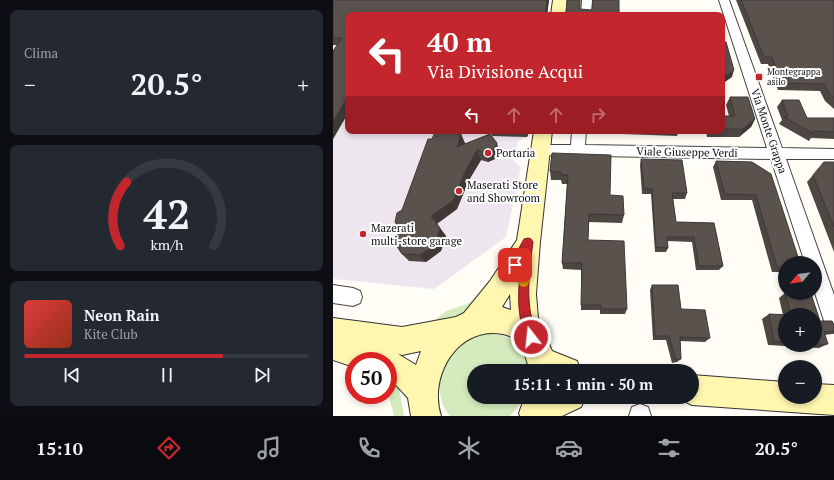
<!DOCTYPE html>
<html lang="it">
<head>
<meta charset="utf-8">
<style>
  :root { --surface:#171b24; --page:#242831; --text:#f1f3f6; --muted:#9ea1a6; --line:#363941; --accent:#c4262e }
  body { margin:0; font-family:"PT Serif",serif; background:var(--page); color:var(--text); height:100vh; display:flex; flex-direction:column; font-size:15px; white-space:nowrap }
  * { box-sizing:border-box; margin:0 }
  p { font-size:13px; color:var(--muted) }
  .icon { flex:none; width:22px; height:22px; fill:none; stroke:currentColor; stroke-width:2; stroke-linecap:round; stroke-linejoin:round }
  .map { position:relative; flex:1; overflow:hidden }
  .details { display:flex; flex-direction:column; gap:10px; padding:10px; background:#0d0f14; width:333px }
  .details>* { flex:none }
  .guide { position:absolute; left:12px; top:12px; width:380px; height:122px; border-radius:8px; box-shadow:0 2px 6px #0003; background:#c4262e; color:#fff; overflow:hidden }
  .needle { width:26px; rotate:241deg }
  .tools { position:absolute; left:445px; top:256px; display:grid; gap:8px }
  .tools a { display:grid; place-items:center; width:44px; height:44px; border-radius:50%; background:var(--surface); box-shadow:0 2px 6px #0003; font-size:20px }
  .speed { position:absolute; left:12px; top:352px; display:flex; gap:8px; font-size:20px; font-weight:700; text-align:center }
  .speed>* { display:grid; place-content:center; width:52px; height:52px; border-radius:50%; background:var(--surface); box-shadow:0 2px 6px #0003; line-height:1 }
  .speed .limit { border:6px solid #d22; background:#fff; color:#111 }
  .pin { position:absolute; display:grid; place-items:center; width:34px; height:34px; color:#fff; margin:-17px; border-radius:8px; box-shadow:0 2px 6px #0006 }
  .me { position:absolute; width:44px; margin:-22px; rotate:344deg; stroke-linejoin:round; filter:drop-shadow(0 0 3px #0008) }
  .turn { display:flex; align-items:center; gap:14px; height:84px; padding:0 16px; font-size:18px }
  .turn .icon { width:52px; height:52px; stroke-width:2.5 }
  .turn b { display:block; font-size:28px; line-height:34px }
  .lanes { display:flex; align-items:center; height:38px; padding:0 16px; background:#0003; justify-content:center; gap:20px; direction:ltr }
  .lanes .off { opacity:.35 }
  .big { font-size:30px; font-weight:600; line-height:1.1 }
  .details .tile { flex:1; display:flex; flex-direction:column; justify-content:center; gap:6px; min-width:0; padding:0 14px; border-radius:8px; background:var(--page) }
  .details .dial { align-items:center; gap:0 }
  .dial svg { height:104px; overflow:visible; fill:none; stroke:var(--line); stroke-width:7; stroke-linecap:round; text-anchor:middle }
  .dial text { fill:var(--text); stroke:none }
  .song { display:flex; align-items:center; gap:12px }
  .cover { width:48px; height:48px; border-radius:6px; background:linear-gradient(135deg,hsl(0 70% 55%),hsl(10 70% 35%)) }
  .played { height:4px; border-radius:2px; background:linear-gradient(90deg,var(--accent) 70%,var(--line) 70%) }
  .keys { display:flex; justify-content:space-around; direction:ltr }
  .heat { display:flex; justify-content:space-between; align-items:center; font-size:22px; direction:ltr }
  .trip { position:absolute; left:134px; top:364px; width:232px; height:40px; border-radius:20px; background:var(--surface); box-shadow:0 2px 6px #0003; font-weight:600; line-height:40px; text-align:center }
  .tabs { display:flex; height:64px; justify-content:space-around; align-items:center; background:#090b0e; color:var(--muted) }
  .tabs .icon { width:28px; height:28px }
  .tabs .current { color:var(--accent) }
  .tabs b { font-size:18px; color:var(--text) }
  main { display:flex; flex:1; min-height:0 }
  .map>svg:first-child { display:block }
</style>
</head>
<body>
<main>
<section class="details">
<div class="tile"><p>Clima</p>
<div class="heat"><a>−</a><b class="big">20.5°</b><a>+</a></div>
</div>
<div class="tile dial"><svg viewBox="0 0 100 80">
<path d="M14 69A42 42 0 1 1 86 69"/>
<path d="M14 69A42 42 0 0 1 19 20" stroke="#c4262e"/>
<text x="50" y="56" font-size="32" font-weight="700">42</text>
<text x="50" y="72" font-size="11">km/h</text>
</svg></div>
<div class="tile">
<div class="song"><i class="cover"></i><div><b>Neon Rain</b><p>Kite Club</p></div></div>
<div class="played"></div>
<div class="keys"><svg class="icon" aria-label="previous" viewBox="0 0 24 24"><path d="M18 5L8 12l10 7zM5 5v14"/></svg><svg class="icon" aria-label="pause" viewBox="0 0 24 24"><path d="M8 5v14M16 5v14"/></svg><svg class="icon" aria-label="next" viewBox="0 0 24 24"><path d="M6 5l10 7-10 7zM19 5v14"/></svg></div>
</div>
</section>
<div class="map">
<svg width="501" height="416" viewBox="0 0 501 416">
  <rect width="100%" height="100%" fill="#fffdf5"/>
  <polygon fill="#eee6ef" points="0,0 107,0 15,15 15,131 196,131 195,137 185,141 180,160 188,167 173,237 101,289 0,279"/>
  <g fill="#d5ebbd">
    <polygon points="147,294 132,312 119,318 97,324 113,311 134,304 142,300"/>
    <path d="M152,333C177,333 194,345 196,371H141V397H191C188,404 183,410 177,416H117C97,393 109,358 131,342C138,337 144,335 152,333Z"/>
    <polygon points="56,379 66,387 71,416 61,416 55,392"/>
  </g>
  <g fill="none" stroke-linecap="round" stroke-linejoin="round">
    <g stroke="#444" stroke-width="2">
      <g id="street">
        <polygon points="249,0 259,0 258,15 248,15"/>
        <polygon points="386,0 396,0 449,148 501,149 501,159 453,159 501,295 501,333 494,330 482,293 482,263 472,263 438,159 207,155 202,154 200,150 202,146 207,145 238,145 239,131 253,131 252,145 434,148"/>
        <polygon points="0,285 20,288 27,291 29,297 27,303 20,306 0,303"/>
        <polygon points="307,404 315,407 318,416 296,416 299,407"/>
      </g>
    </g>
    <g stroke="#333" stroke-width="2">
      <g id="secondary">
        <polygon points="220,0 234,0 232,15 218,15"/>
        <path d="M201,131H219L207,242L203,294L205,318L219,351L244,361L248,371H197C193,359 191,347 181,339C175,334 167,333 160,333C120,333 96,380 108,416H78L75,398L63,385L55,380V361H21V367L0,360V318L69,327L123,317L131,313L157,281L184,240ZM177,294L178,310L169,307ZM88,351L83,365L65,354L69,355Z"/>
        <polygon points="359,375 452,382 452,397 482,397 482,384 501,385 501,415 359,405 349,400 347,397 359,397"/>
        <polygon points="203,397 253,397 248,407 229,416 187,416 186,413 190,402"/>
      </g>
    </g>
    <use href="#street" fill="#fff" fill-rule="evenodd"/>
    <use href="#secondary" fill="#fff6b0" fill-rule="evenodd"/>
  </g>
  <g fill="#4d4742" fill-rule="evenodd">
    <polygon points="0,0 216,0 214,15 15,15 15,113 0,139 4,45 0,45"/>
    <polygon points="403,0 501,0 501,109 492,101 487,91 445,90 435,64 428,64"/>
    <polygon points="397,97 422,119 418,127 406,137 374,137 373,131 389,131 389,116 396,116 393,105"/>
    <polygon points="449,100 474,118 501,118 501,139 478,138 476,141 446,124 449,120 444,107"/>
    <polygon points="125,131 127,134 128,134 132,144 159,136 158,131 196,131 194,137 159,136 166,152 164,158 155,162 148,160 136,180 124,209 104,224 113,236 108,251 93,262 76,261 69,254 66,228 69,210 99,139"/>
    <polygon points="263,131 346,131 344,136 263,133"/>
    <polygon points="219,153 277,195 291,215 289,223 256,222 255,240 294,309 292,314 267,314 267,310 248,310 248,270 230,269 229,263 234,184 229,184 228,180 218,180 217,171"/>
    <polygon points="308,159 354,193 352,199 340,199 343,222 381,223 390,266 386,270 363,270 359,242 334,241 335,248 333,252 322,252 318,194 309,194 307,165"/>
    <polygon points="383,161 419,162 452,263 452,272 439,272 419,200 388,200 380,167"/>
    <polygon points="501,162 501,252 474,182 480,175"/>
    <polygon points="319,285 348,309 377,338 372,342 347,341 348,359 344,362 339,363 333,340 320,340 317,290"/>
    <path d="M452,293L478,294L487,321H499L501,325V333L499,334L491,335L495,344L486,348L435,345L429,319L436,314L450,315L446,298ZM452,315H482V345H452Z"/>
  </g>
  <g fill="#3f3936">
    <polygon points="214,0 216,0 214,15 212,15"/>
    <polygon points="401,70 399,77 392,82 389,83 389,77"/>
    <polygon points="15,96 15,113 0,139 0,122"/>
    <polygon points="422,119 418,127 406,137 410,129"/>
    <polygon points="125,131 128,136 128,134 132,143 128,156 124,147 124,134"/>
    <polygon points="193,131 196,131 194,137"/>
    <polygon points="164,143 166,152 164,158 155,162 152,153"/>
    <polygon points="144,150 148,160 136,180 124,209 103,224 98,216 132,172"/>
    <polygon points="107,228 113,236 108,251 93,262 87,255"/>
  </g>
  <g fill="#5a524d" stroke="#3f3936">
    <polygon points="0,0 214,0 212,15 15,15 15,96 0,122 0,51 9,38 0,38"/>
    <polygon points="234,0 247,0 247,9 259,10 260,0 286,0 286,15 233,15"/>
    <polygon points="408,0 501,0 501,98 497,94 491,84 449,83 439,57 431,57"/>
    <polygon points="389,42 393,42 401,70 395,75 389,77"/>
    <polygon points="397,97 415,97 422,119 410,129 389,129 389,116 402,116"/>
    <polygon points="449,100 466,100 474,118 501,118 501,132 480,131 481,134 451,117 455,117"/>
    <polygon points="104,131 125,131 124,134 128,134 124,147 157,134 164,143 161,149 152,153 144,150 132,172 120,201 98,216 107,228 103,244 87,255 69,254 61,242 66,228 62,222 64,213 69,210 95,139 99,139 102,132"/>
    <polygon points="219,153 278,155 277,195 290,196 291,215 256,214 255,240 291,241 294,309 268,309 268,305 248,305 249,263 229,263 235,175 228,175 228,172 217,171"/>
    <polygon points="308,159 349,160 354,193 339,193 343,222 381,223 390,266 366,266 361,237 334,237 335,248 323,247 319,189 311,188"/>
    <polygon points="383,161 419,162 438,174 467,263 452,263 452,267 444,267 423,195 392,194"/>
    <polygon points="491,162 501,162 501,227 480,175"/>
    <polygon points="319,285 345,285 348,309 372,310 377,338 347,337 348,359 343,360 336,336 322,336"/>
    <polygon points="452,293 478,294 487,321 499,321 501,325 501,331 491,332 495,344 482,344 482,315 452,315 452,342 441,342 436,314 458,315"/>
  </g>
  <path fill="#c4262e" stroke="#7f191e" d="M195,238L198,239L200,242C197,265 194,288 197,310C198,319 205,332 202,341L198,342L194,341C183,315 185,291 188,264L185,268L182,270L178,268L177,265L191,239Z"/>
  <polygon fill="#f59e0b" points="193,253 197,255 198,258 196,282 194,286 191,287 187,286 185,282 188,258 190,255"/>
  <g fill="#c4262e" stroke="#fff" stroke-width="1.5">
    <rect x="422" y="73" width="8" height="8" rx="2"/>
    <circle cx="155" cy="153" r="4"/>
    <circle cx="126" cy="191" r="4"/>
    <circle cx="30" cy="234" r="4"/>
  </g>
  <g text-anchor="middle" stroke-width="4" stroke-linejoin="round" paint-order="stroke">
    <g font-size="9" fill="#111" stroke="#fff" text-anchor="start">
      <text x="434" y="75">Montegrappa<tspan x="434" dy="10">asilo</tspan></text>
    </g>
    <g font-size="11" fill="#111" stroke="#fff">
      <text transform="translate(436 131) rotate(71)" y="4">Via Monte Grappa</text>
      <text transform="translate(354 152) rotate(1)" y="4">Viale Giuseppe Verdi</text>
    </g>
    <g font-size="11" fill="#111" stroke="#fff" text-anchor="start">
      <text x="163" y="157">Portaria</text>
      <text x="134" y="189">Maserati Store<tspan x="134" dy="13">and Showroom</tspan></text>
      <text x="38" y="232">Mazerati<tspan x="38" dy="13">multi-store garage</tspan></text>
    </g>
  </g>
</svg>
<div class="tools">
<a><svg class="needle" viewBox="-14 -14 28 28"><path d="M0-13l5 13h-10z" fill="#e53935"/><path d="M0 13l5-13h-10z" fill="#9ea1a6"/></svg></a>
<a>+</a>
<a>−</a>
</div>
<div class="speed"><div class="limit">50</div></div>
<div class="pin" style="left:182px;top:265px;background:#d93025"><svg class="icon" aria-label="arrive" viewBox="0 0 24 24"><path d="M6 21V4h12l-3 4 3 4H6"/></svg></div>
<svg class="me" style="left:198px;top:337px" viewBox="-20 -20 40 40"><circle r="17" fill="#c4262e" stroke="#fff" stroke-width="3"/><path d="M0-11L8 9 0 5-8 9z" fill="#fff"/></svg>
<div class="trip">15:11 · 1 min · 50 m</div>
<div class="guide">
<div class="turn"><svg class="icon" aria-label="left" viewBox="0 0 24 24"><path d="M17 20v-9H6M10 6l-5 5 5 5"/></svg><div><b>40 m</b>Via Divisione Acqui</div></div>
<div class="lanes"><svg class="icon" aria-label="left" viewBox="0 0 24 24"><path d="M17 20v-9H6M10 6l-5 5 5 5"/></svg><svg class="icon off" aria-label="ahead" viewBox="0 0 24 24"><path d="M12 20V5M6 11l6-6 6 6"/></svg><svg class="icon off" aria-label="ahead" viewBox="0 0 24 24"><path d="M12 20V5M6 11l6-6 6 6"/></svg><svg class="icon off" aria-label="right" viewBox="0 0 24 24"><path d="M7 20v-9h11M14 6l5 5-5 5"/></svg></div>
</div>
</div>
</main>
<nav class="tabs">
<b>15:10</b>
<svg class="icon current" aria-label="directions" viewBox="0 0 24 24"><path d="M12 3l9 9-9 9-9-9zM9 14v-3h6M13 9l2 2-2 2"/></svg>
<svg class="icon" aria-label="music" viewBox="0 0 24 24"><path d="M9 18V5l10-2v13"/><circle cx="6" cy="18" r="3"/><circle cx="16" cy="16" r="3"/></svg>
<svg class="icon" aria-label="phone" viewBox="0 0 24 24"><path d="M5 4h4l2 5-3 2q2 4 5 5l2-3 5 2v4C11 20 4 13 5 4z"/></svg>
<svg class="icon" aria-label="climate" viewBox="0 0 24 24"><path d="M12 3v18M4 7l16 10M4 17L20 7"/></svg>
<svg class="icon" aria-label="car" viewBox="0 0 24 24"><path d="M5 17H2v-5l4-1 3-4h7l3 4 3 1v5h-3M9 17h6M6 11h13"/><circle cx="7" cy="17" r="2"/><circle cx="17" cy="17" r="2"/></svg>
<svg class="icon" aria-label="filters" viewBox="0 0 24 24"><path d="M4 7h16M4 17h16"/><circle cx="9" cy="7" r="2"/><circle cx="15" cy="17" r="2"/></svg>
<b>20.5°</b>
</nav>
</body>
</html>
